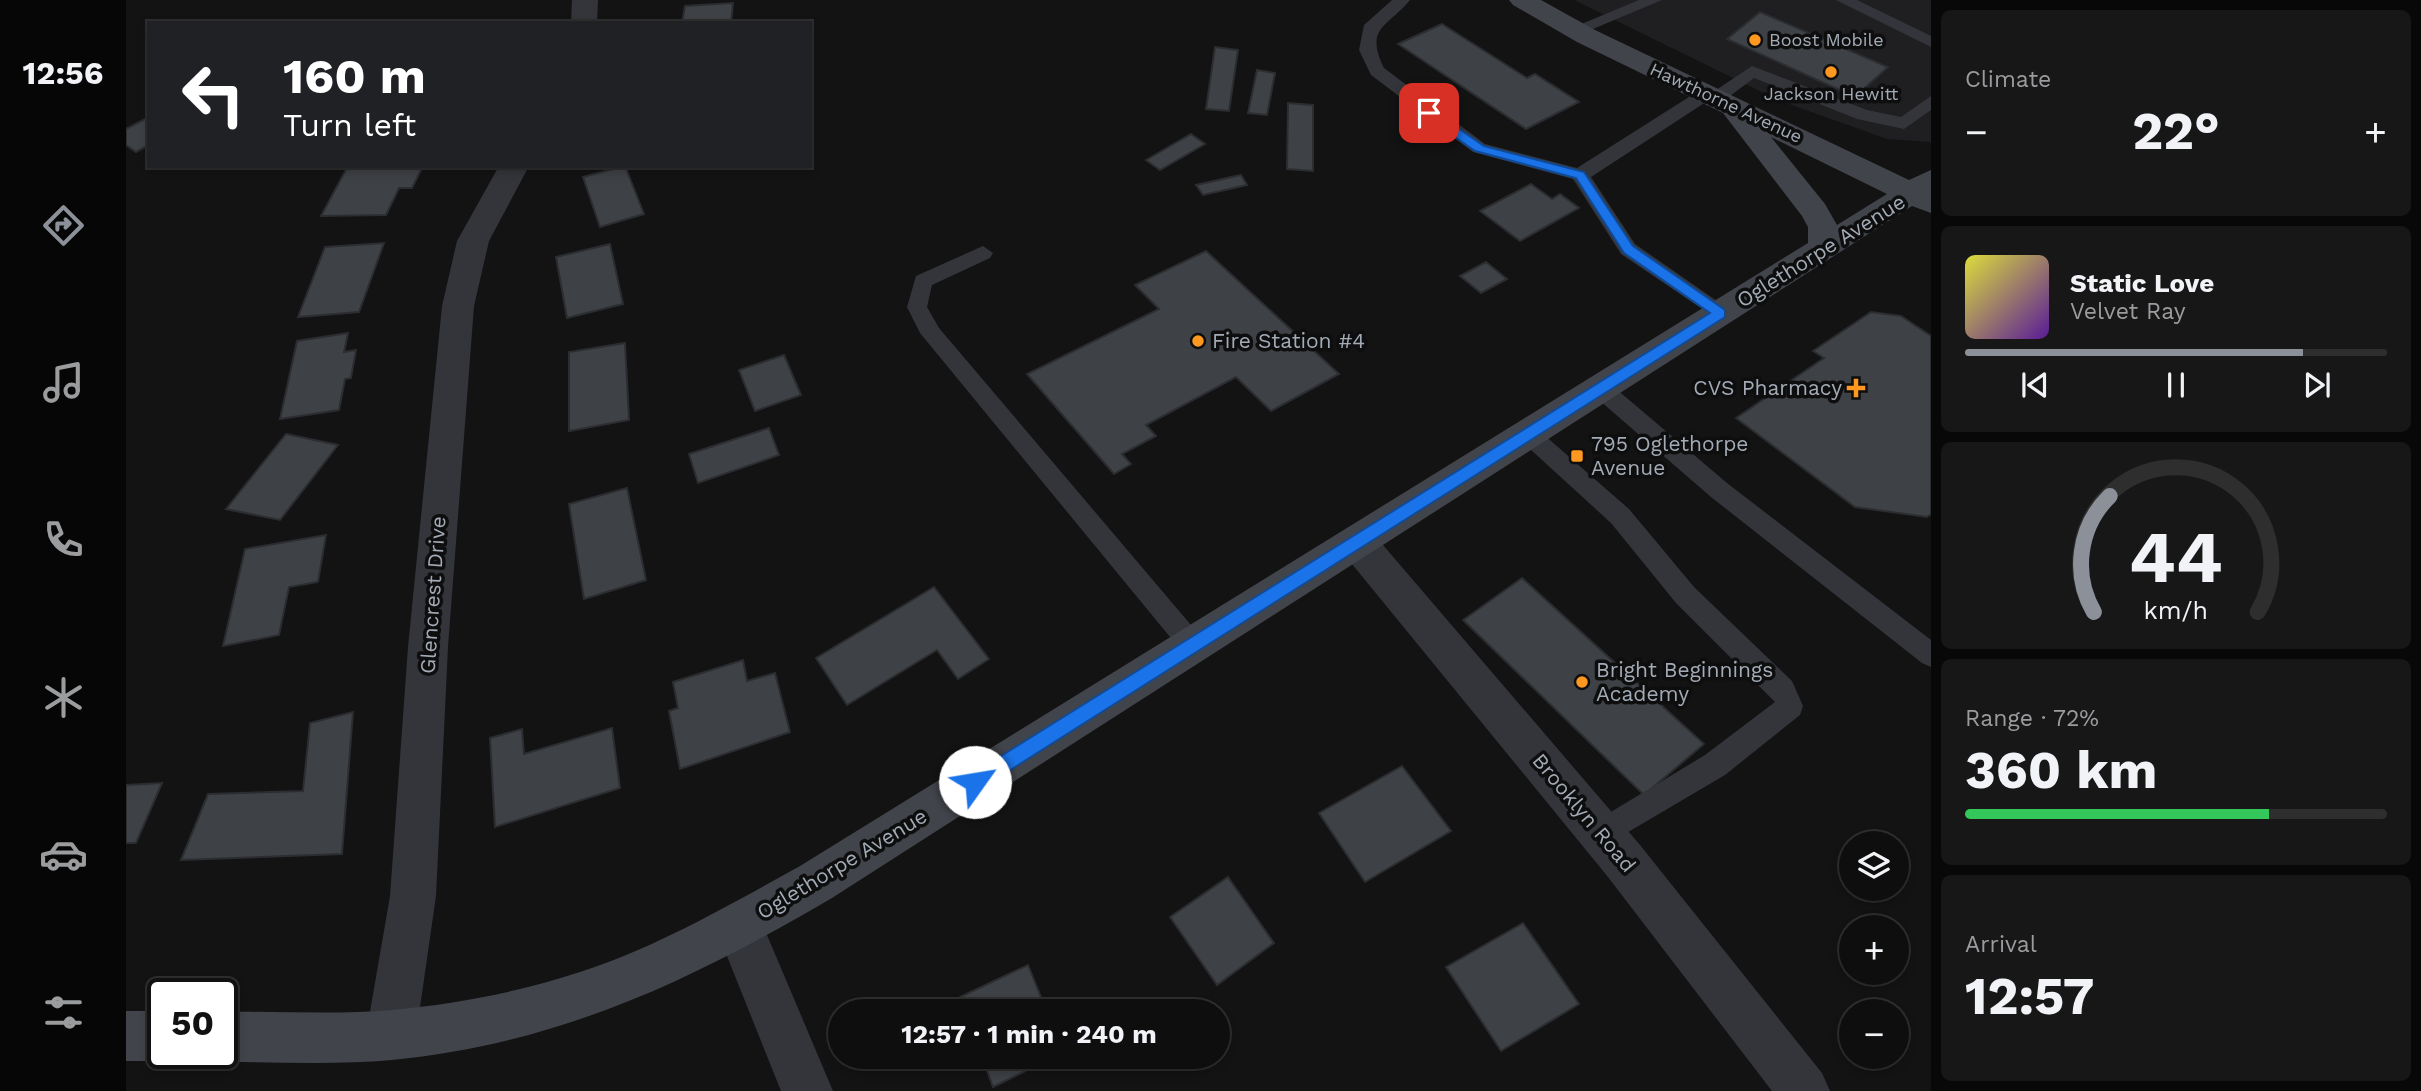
<!DOCTYPE html>
<html lang="en">
<head>
<meta charset="utf-8">
<style>
  :root { --surface:#0e0e0f; --page:#171718; --text:#f1f3f6; --muted:#9b9c9e; --line:#2e2e2f; --accent:#8c9099 }
  body { margin:0; font-family:"Work Sans",sans-serif; background:var(--page); color:var(--text); height:100vh; display:flex; flex-direction:column; font-size:26px; white-space:nowrap }
  * { box-sizing:border-box; margin:0 }
  p { font-size:23px; color:var(--muted) }
  .icon { flex:none; width:38px; height:38px; fill:none; stroke:currentColor; stroke-width:2; stroke-linecap:round; stroke-linejoin:round }
  .map { position:relative; flex:1; overflow:hidden }
  .panel { display:flex; flex-direction:column; gap:10px; padding:10px; background:#080808; width:490px }
  .panel>* { flex:none }
  .banner { position:absolute; left:21px; top:21px; width:665px; height:147px; border-radius:0px; box-shadow:0 4px 10px #0003,0 0 0 2px var(--line); background:#202124; color:#fff; overflow:hidden }
  .buttons { position:absolute; left:1713px; top:831px; display:grid; gap:14px }
  .buttons a { display:grid; place-items:center; width:70px; height:70px; border-radius:50%; background:var(--surface); box-shadow:0 4px 10px #0003,0 0 0 2px var(--line); font-size:35px }
  .speed { position:absolute; left:21px; top:978px; display:flex; gap:14px; font-size:35px; font-weight:700; text-align:center }
  .speed>* { display:grid; place-content:center; width:91px; height:91px; border-radius:50%; background:var(--surface); box-shadow:0 4px 10px #0003,0 0 0 2px var(--line); line-height:1 }
  .speed .limit { border:4px solid #111; border-radius:10px; background:#fff; color:#111 }
  .pin { position:absolute; display:grid; place-items:center; width:60px; height:60px; color:#fff; margin:-30px; border-radius:14px; box-shadow:0 4px 10px #0006 }
  .me { position:absolute; width:77px; margin:-38px; rotate:58deg; stroke-linejoin:round; filter:drop-shadow(0 0 5px #0008) }
  .turn { display:flex; align-items:center; gap:24px; height:147px; padding:0 21px; font-size:32px }
  .turn .icon { width:91px; height:91px; stroke-width:2.5 }
  .turn b { display:block; font-size:49px; line-height:60px }
  .big { font-size:52px; font-weight:700; line-height:1.1 }
  .panel .widget { flex:1; display:flex; flex-direction:column; justify-content:center; gap:10px; min-width:0; padding:0 24px; border-radius:10px; background:var(--page) }
  .panel .dial { align-items:center; gap:0 }
  .dial svg { height:182px; overflow:visible; fill:none; stroke:var(--line); stroke-width:7; stroke-linecap:round; text-anchor:middle }
  .dial text { fill:var(--text); stroke:none }
  .song { display:flex; align-items:center; gap:21px }
  .cover { width:84px; height:84px; border-radius:10px; background:linear-gradient(135deg,hsl(60 70% 55%),hsl(270 70% 35%)) }
  .played { height:7px; border-radius:4px; background:linear-gradient(90deg,var(--accent) 80%,var(--line) 80%) }
  .keys { display:flex; justify-content:space-around; direction:ltr }
  .heat { display:flex; justify-content:space-between; align-items:center; font-size:38px; direction:ltr }
  .charge { height:10px; border-radius:5px; background:linear-gradient(90deg,#34c759 72%,var(--line) 0) }
  .trip { position:absolute; left:702px; top:999px; width:402px; height:70px; border-radius:35px; background:var(--surface); box-shadow:0 4px 10px #0003,0 0 0 2px var(--line); font-weight:700; line-height:70px; text-align:center }
  main { display:flex; flex:1; min-height:0 }
  .menu { display:flex; flex-direction:column; width:126px; justify-content:space-around; align-items:center; background:#060606; color:var(--muted) }
  .menu .icon { width:49px; height:49px }
  .menu .current { color:var(--accent) }
  .menu b { font-size:32px; color:var(--text) }
  .map>svg:first-child { display:block }
</style>
</head>
<body>
<main>
<nav class="menu">
<b>12:56</b>
<svg class="icon current" aria-label="directions" viewBox="0 0 24 24"><path d="M12 3l9 9-9 9-9-9zM9 14v-3h6M13 9l2 2-2 2"/></svg>
<svg class="icon" aria-label="music" viewBox="0 0 24 24"><path d="M9 18V5l10-2v13"/><circle cx="6" cy="18" r="3"/><circle cx="16" cy="16" r="3"/></svg>
<svg class="icon" aria-label="phone" viewBox="0 0 24 24"><path d="M5 4h4l2 5-3 2q2 4 5 5l2-3 5 2v4C11 20 4 13 5 4z"/></svg>
<svg class="icon" aria-label="climate" viewBox="0 0 24 24"><path d="M12 3v18M4 7l16 10M4 17L20 7"/></svg>
<svg class="icon" aria-label="car" viewBox="0 0 24 24"><path d="M5 17H2v-5l4-1 3-4h7l3 4 3 1v5h-3M9 17h6M6 11h13"/><circle cx="7" cy="17" r="2"/><circle cx="17" cy="17" r="2"/></svg>
<svg class="icon" aria-label="filters" viewBox="0 0 24 24"><path d="M4 7h16M4 17h16"/><circle cx="9" cy="7" r="2"/><circle cx="15" cy="17" r="2"/></svg>
</nav>
<div class="map">
<svg width="1805" height="1091" viewBox="0 0 1805 1091">
  <rect width="100%" height="100%" fill="#131314"/>
  <polygon fill="#1f1f21" points="1448,0 1805,0 1805,142 1761,139 1652,100"/>
  <g fill="#3e4145" stroke="#2c2d31" stroke-width="2">
    <polygon points="607,3 605,23 556,23 559,6"/>
    <polygon points="1634,12 1762,67 1729,97 1601,39"/>
    <polygon points="1316,24 1401,78 1409,74 1453,102 1400,129 1272,44"/>
    <polygon points="1089,47 1112,50 1103,111 1080,109"/>
    <polygon points="1131,70 1149,73 1141,115 1122,113"/>
    <polygon points="1162,103 1187,105 1187,171 1161,169"/>
    <polygon points="23,117 23,145 10,152 0,145 0,129"/>
    <polygon points="1065,134 1079,144 1034,170 1020,160"/>
    <polygon points="222,166 297,166 286,188 273,188 260,215 195,216"/>
    <polygon points="499,166 518,214 474,227 457,177"/>
    <polygon points="1115,175 1121,185 1077,195 1070,185"/>
    <polygon points="1405,184 1426,199 1434,194 1453,208 1394,241 1354,211"/>
    <polygon points="258,243 233,312 172,317 199,247"/>
    <polygon points="484,244 497,304 441,318 430,257"/>
    <polygon points="1080,251 1213,374 1145,411 1110,377 1020,425 1030,436 996,454 1005,464 988,474 901,374 1033,309 1009,285"/>
    <polygon points="1360,262 1381,279 1355,293 1334,276"/>
    <polygon points="1745,312 1775,316 1805,336 1805,514 1801,517 1729,507 1610,418 1698,358 1687,351"/>
    <polygon points="222,333 218,352 230,350 225,378 219,379 213,410 154,419 171,341"/>
    <polygon points="499,343 503,420 443,431 443,352"/>
    <polygon points="658,355 675,395 629,411 613,370"/>
    <polygon points="643,428 653,455 572,483 563,454"/>
    <polygon points="160,434 212,445 154,520 100,509"/>
    <polygon points="501,488 520,580 458,599 443,504"/>
    <polygon points="200,535 192,582 163,587 153,635 97,646 119,549"/>
    <polygon points="1396,578 1578,744 1518,795 1337,620"/>
    <polygon points="808,587 863,659 832,679 811,650 721,705 690,658"/>
    <polygon points="617,660 621,681 649,673 664,732 554,769 543,711 552,708 547,682"/>
    <polygon points="227,712 216,854 55,860 82,794 177,791 184,723"/>
    <polygon points="486,728 494,788 369,827 364,738 396,729 398,754"/>
    <polygon points="1276,766 1325,831 1239,882 1193,813"/>
    <polygon points="36,783 10,843 0,843 0,785"/>
    <polygon points="1102,877 1148,943 1091,985 1044,917"/>
    <polygon points="1397,923 1453,1004 1375,1051 1320,967"/>
    <polygon points="902,965 921,1012 839,1012 834,997"/>
    <polygon points="856,1057 928,1057 867,1087"/>
  </g>
  <g fill="none" stroke-linecap="round" stroke-linejoin="round">
    <g fill="#33353a" fill-rule="evenodd">
      <path d="M1266,0H1284C1262,27 1238,27 1258,68L1359,144L1451,168L1574,90L1587,92L1626,66L1741,110L1775,117L1805,96V110L1778,129L1731,119L1628,78L1596,102L1583,100L1465,177L1509,244L1601,308L1604,313L1601,318L1594,321L1495,254L1447,179L1347,152L1245,75L1233,50L1238,25Z"/>
      <polygon points="1513,0 1536,0 1455,34 1449,35 1441,30"/>
      <polygon points="1710,0 1731,0 1805,36 1805,47"/>
      <polygon points="857,246 867,253 864,258 806,285 801,307 813,328 1076,638 1080,646 1076,654 1067,658 1058,654 794,333 781,307 790,276"/>
      <polygon points="1474,380 1482,382 1601,483 1805,640 1805,667 1796,663 1585,497 1466,394 1463,388 1466,382"/>
      <polygon points="1401,424 1409,427 1503,509 1568,587 1666,681 1677,706 1674,715 1599,775 1475,848 1465,844 1461,834 1465,824 1579,755 1649,702 1550,603 1485,523 1393,439 1390,433 1393,427"/>
    </g>
    <g fill="#33353a" fill-rule="evenodd">
      <polygon points="446,0 472,0 471,23 445,23"/>
      <polygon points="373,166 403,166 363,241 348,306 322,647 310,896 290,1035 283,1053 265,1060 247,1053 240,1035 264,896 282,647 316,306 331,241"/>
      <polygon points="1231,526 1245,531 1514,845 1696,1073 1704,1091 1646,1091 1482,877 1217,553 1212,542 1217,531"/>
      <polygon points="613,902 630,909 707,1091 655,1091 589,926 596,909"/>
    </g>
    <g fill="#41444a" fill-rule="evenodd">
      <path d="M1383,0H1415L1469,30L1783,180L1805,170V213L1786,206L706,898C564,981 432,1044 266,1060C210,1065 152,1062 96,1062L78,1055L96,1054V1012C152,1011 211,1015 266,1010C329,1004 394,992 454,972C531,947 603,905 674,866L1682,243V227L1676,216L1597,113L1451,42L1387,5ZM1645,137L1761,194L1711,225L1699,204Z"/>
      <polygon points="0,1011 37,1011 37,1054 55,1054 37,1061 0,1061"/>
    </g>
  </g>
  <polygon fill="#1a73e8" stroke="#114b97" stroke-width="2" points="1299,111 1307,111 1358,146 1458,172 1507,246 1599,310 1599,317 856,788 849,791 843,788 840,782 843,776 1584,313 1498,253 1450,178 1349,151 1299,116"/>
  <g fill="#fe9821" stroke="#0e0e0f" stroke-width="2.5">
    <circle cx="1629" cy="40" r="7"/>
    <circle cx="1705" cy="72" r="7"/>
    <circle cx="1072" cy="341" r="7"/>
    <path d="M1726.5 377.5h7v7h7v7h-7v7h-7v-7h-7v-7h7z"/>
    <rect x="1444" y="449" width="14" height="14" rx="3.5"/>
    <circle cx="1456" cy="682" r="7"/>
  </g>
  <g text-anchor="middle" stroke-width="7" stroke-linejoin="round" paint-order="stroke">
    <g font-size="18" fill="#a3abb6" stroke="#0e0e0f" text-anchor="start">
      <text x="1643" y="46">Boost Mobile</text>
      <text x="1705" y="100" text-anchor="middle">Jackson Hewitt</text>
    </g>
    <g font-size="18" fill="#a3abb6" stroke="#0e0e0f">
      <text transform="translate(1600 103) rotate(25)" y="6">Hawthorne Avenue</text>
    </g>
    <g font-size="21" fill="#a3abb6" stroke="#0e0e0f">
      <text transform="translate(1695 251) rotate(-32)" y="7">Oglethorpe Avenue</text>
      <text transform="translate(307 595) rotate(-86)" y="7">Glencrest Drive</text>
      <text transform="translate(1458 813) rotate(50)" y="7">Brooklyn Road</text>
      <text transform="translate(716 864) rotate(-31)" y="7">Oglethorpe Avenue</text>
    </g>
    <g font-size="21" fill="#a3abb6" stroke="#0e0e0f" text-anchor="start">
      <text x="1086" y="348">Fire Station #4</text>
      <text x="1716" y="395" text-anchor="end">CVS Pharmacy</text>
      <text x="1465" y="451">795 Oglethorpe<tspan x="1465" dy="24">Avenue</tspan></text>
      <text x="1470" y="677">Bright Beginnings<tspan x="1470" dy="24">Academy</tspan></text>
    </g>
  </g>
</svg>
<div class="buttons">
<a><svg class="icon" aria-label="layers" viewBox="0 0 24 24"><path d="M12 4l9 5-9 5-9-5zM3 14l9 5 9-5"/></svg></a>
<a>+</a>
<a>−</a>
</div>
<div class="speed"><div class="limit">50</div></div>
<div class="pin" style="left:1303px;top:113px;background:#d93025"><svg class="icon" aria-label="arrive" viewBox="0 0 24 24"><path d="M6 21V4h12l-3 4 3 4H6"/></svg></div>
<svg class="me" style="left:849px;top:782px" viewBox="-20 -20 40 40"><circle r="19" fill="#fff"/><path d="M0-13L10 11 0 6-10 11z" fill="#1a73e8"/></svg>
<div class="trip">12:57 · 1 min · 240 m</div>
<div class="banner">
<div class="turn"><svg class="icon" aria-label="left" viewBox="0 0 24 24"><path d="M17 20v-9H6M10 6l-5 5 5 5"/></svg><div><b>160 m</b>Turn left</div></div>
</div>
</div>
<section class="panel">
<div class="widget"><p>Climate</p>
<div class="heat"><a>−</a><b class="big">22°</b><a>+</a></div>
</div>
<div class="widget">
<div class="song"><i class="cover"></i><div><b>Static Love</b><p>Velvet Ray</p></div></div>
<div class="played"></div>
<div class="keys"><svg class="icon" aria-label="previous" viewBox="0 0 24 24"><path d="M18 5L8 12l10 7zM5 5v14"/></svg><svg class="icon" aria-label="pause" viewBox="0 0 24 24"><path d="M8 5v14M16 5v14"/></svg><svg class="icon" aria-label="next" viewBox="0 0 24 24"><path d="M6 5l10 7-10 7zM19 5v14"/></svg></div>
</div>
<div class="widget dial"><svg viewBox="0 0 100 80">
<path d="M14 69A42 42 0 1 1 86 69"/>
<path d="M14 69A42 42 0 0 1 21 18" stroke="#8c9099"/>
<text x="50" y="56" font-size="32" font-weight="700">44</text>
<text x="50" y="72" font-size="11">km/h</text>
</svg></div>
<div class="widget"><p>Range · 72%</p><b class="big">360 km</b><div class="charge"></div></div>
<div class="widget"><p>Arrival</p><b class="big">12:57</b></div>
</section>
</main>
</body>
</html>
